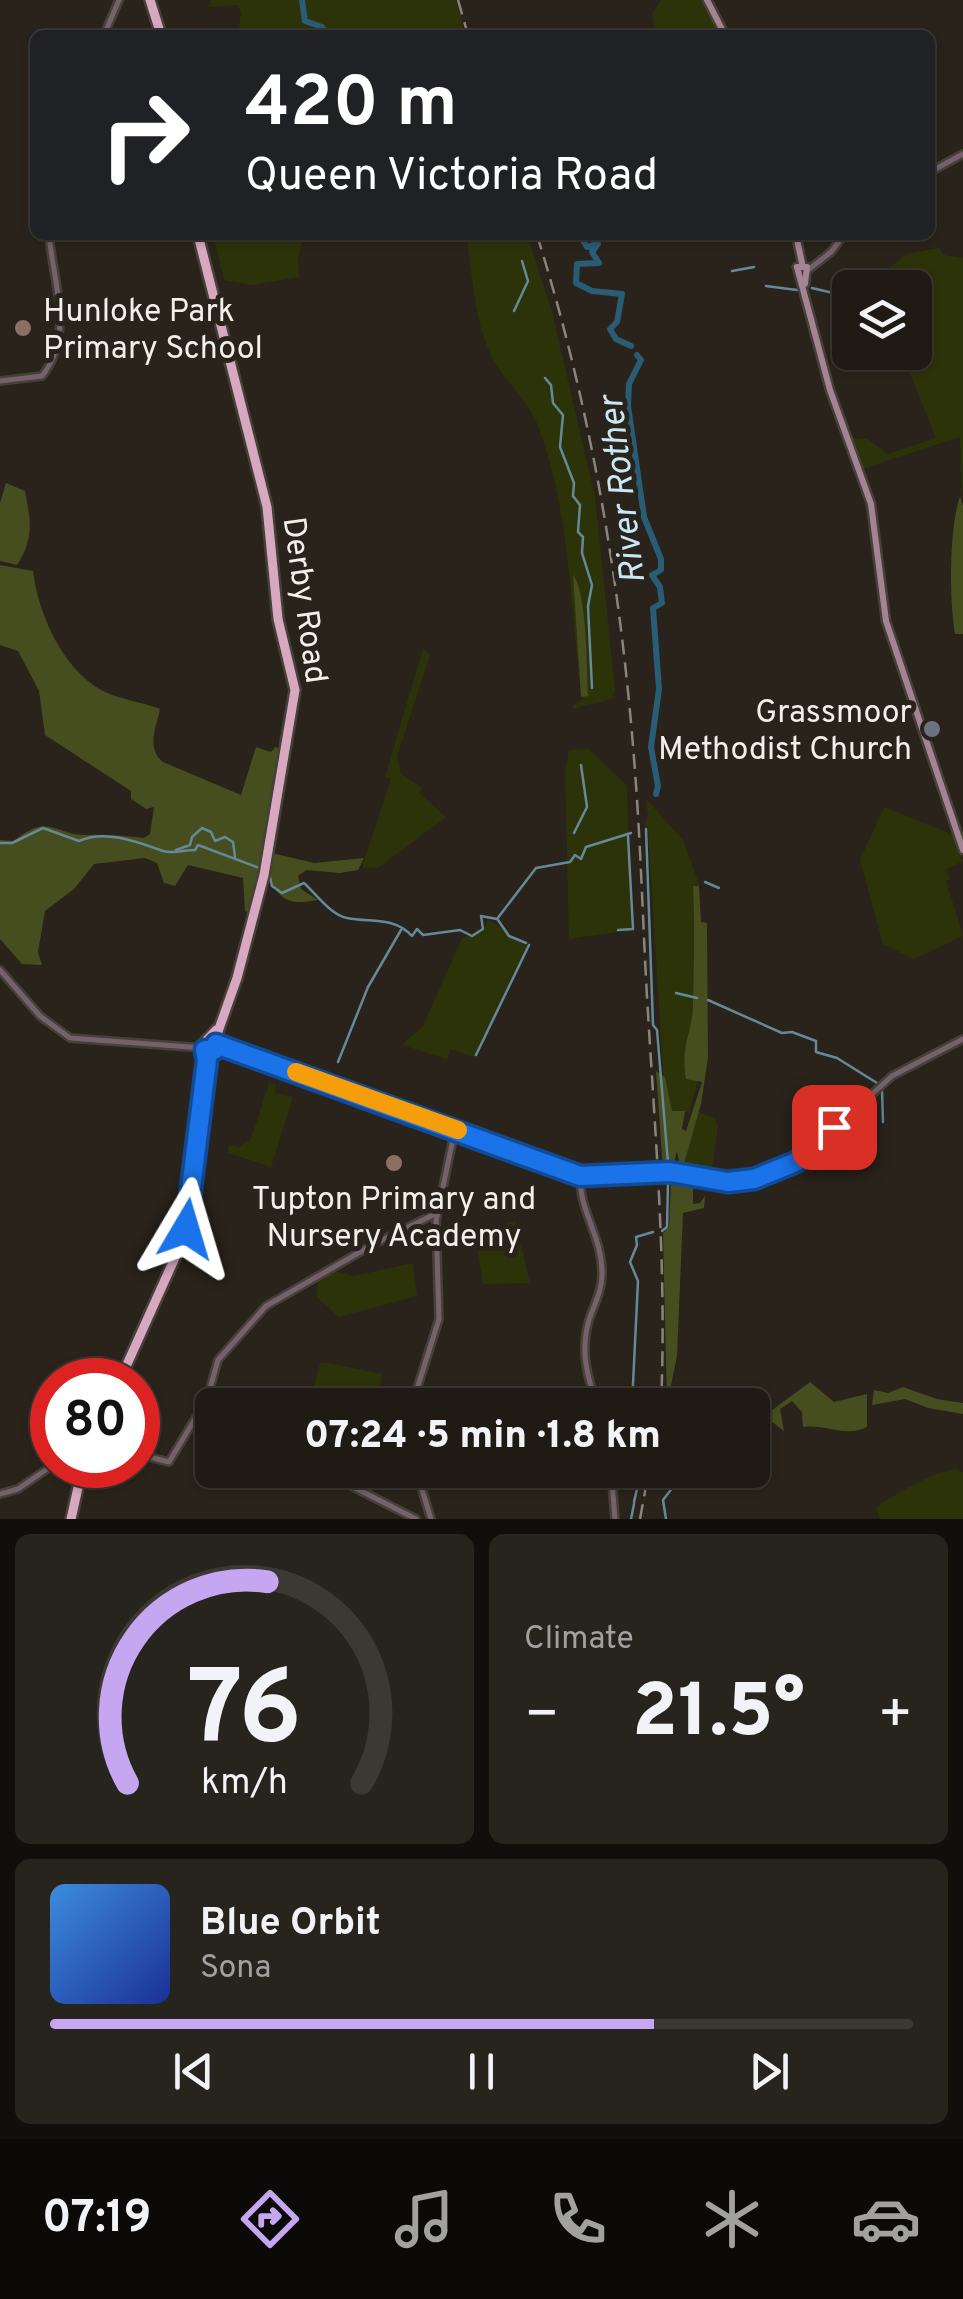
<!DOCTYPE html>
<html lang="en">
<head>
<meta charset="utf-8">
<style>
  :root { --surface:#1f1a14; --page:#27231d; --text:#f1f3f6; --muted:#a1a1a0; --line:#3c3834; --accent:#c5a7f1 }
  body { margin:0; font-family:Overpass,sans-serif; background:var(--page); color:var(--text); height:100vh; display:flex; flex-direction:column; font-size:38px; white-space:nowrap }
  * { box-sizing:border-box; margin:0 }
  p { font-size:32px; color:var(--muted) }
  .icon { flex:none; width:55px; height:55px; fill:none; stroke:currentColor; stroke-width:2; stroke-linecap:round; stroke-linejoin:round }
  .map { position:relative; height:1519px; overflow:hidden }
  .side { display:flex; flex-direction:column; gap:15px; padding:15px; background:#110e0b; flex:1 }
  .side>* { flex:none }
  .guide { position:absolute; left:30px; top:30px; width:905px; height:210px; border-radius:15px; box-shadow:0 2px 8px #0004,0 0 0 2px var(--line); background:#202124; color:#fff; overflow:hidden }
  .buttons { position:absolute; left:832px; top:270px; display:grid; gap:20px }
  .buttons a { display:grid; place-items:center; width:100px; height:100px; border-radius:15px; background:var(--surface); box-shadow:0 2px 8px #0004,0 0 0 2px var(--line); font-size:50px }
  .speed { position:absolute; left:30px; top:1358px; display:flex; gap:20px; font-size:50px; font-weight:700; text-align:center }
  .speed>* { display:grid; place-content:center; width:130px; height:130px; border-radius:50%; background:var(--surface); box-shadow:0 2px 8px #0004,0 0 0 2px var(--line); line-height:1 }
  .speed .limit { border:15px solid #d22; background:#fff; color:#111 }
  .pin { position:absolute; display:grid; place-items:center; width:85px; height:85px; color:#fff; margin:-42px; border-radius:20px; box-shadow:0 5px 15px #0006 }
  .me { position:absolute; width:110px; margin:-55px; rotate:7deg; stroke-linejoin:round; filter:drop-shadow(0 0 8px #0008) }
  .turn { display:flex; align-items:center; gap:35px; height:210px; padding:0 50px; font-size:45px }
  .turn .icon { width:130px; height:130px; stroke-width:2.5 }
  .turn b { display:block; font-size:70px; line-height:85px }
  .big { font-size:75px; font-weight:800; line-height:1.1 }
  .side .card { flex:1; display:flex; flex-direction:column; justify-content:center; gap:15px; min-width:0; padding:0 35px; border-radius:15px; background:var(--page) }
  .side .dial { align-items:center; gap:0 }
  .dial svg { height:260px; overflow:visible; fill:none; stroke:var(--line); stroke-width:7; stroke-linecap:round; text-anchor:middle }
  .dial text { fill:var(--text); stroke:none }
  .song { display:flex; align-items:center; gap:30px }
  .cover { width:120px; height:120px; border-radius:15px; background:linear-gradient(135deg,hsl(210 70% 55%),hsl(230 70% 35%)) }
  .played { height:10px; border-radius:5px; background:linear-gradient(90deg,var(--accent) 70%,var(--line) 70%) }
  .keys { display:flex; justify-content:space-around; direction:ltr }
  .heat { display:flex; justify-content:space-between; align-items:center; font-size:55px; direction:ltr }
  .side .tiles { flex:1; display:grid; gap:15px; grid-template-columns:1fr 1fr }
  .card:last-child { grid-column:span 2 }
  .trip { position:absolute; left:195px; top:1388px; width:575px; height:100px; border-radius:15px; background:var(--surface); box-shadow:0 2px 8px #0004,0 0 0 2px var(--line); font-weight:800; line-height:100px; text-align:center }
  .tab-bar { display:flex; height:160px; justify-content:space-around; align-items:center; background:#0c0a08; color:var(--muted) }
  .tab-bar .icon { width:70px; height:70px }
  .tab-bar .selected { color:var(--accent) }
  .tab-bar b { font-size:45px; color:var(--text) }
  .map>svg:first-child { display:block }
</style>
</head>
<body>
<div class="map">
<svg width="963" height="1519" viewBox="0 0 963 1519">
  <rect width="100%" height="100%" fill="#29231b"/>
  <g fill="#2d3308">
    <polygon points="211,0 456,0 465,35 238,35 241,13 238,5 208,7"/>
    <polygon points="661,0 704,0 721,35 656,35 652,14"/>
    <polygon points="213,235 304,235 298,257 299,277 252,285 224,280"/>
    <path d="M466,235H527L553,315L595,497L615,689L612,699L573,709V705L582,700C570,609 571,514 538,426C528,398 499,377 488,349C474,315 472,271 466,235Z"/>
    <polygon points="939,248 944,255 963,258 963,506 960,437 862,469 852,438 867,439 888,454 936,438 902,353 915,352 915,288 875,287 872,281 907,254"/>
    <polygon points="423,649 430,655 397,756 401,774 422,788 419,793 446,817 378,868 362,867 391,779 385,777"/>
    <polygon points="589,749 627,786 631,930 569,939 565,772 569,750"/>
    <polygon points="646,799 683,840 699,884 698,1081 689,1112 685,1112 675,1159 684,1164 698,1112 715,1118 718,1125 712,1172 716,1177 669,1168 648,829 644,827 648,815"/>
    <polygon points="884,807 954,835 963,861 947,869 950,879 946,881 963,936 914,959 883,944 860,860"/>
    <path d="M487,920C504,925 508,941 527,945L474,1057L450,1049L447,1059L402,1045L423,1026L462,938L484,931Z"/>
    <polygon points="269,1083 276,1085 275,1093 293,1097 271,1167 228,1153 229,1145 239,1147 251,1139"/>
    <polygon points="515,1220 530,1283 483,1284 476,1238"/>
    <polygon points="413,1263 417,1296 339,1317 317,1297 318,1277 335,1271 354,1276"/>
    <polygon points="324,1362 382,1374 379,1401 316,1391 314,1387 320,1363"/>
    <path d="M956,1469L963,1472V1519H880L876,1507C896,1494 934,1471 956,1469Z"/>
  </g>
  <g fill="#464d1f">
    <path d="M6,483L25,491C31,522 34,538 17,565L0,561V503Z"/>
    <path d="M960,496L963,506V634H955C949,599 949,529 960,496Z"/>
    <path d="M0,565L33,571C38,613 62,668 101,690C117,699 142,702 160,709C156,728 146,748 163,762L241,795L256,747L271,752L275,747L281,749L266,851L250,913L245,911L243,878L188,865L175,886L164,883L157,863L145,858L94,864L74,889L45,911L38,952L42,965L22,964L0,939V840L14,841C49,811 55,836 88,835C107,834 125,836 144,838L150,834L154,807L146,809L131,799V791L45,735L39,691L18,651L0,645Z"/>
    <path d="M573,575C587,592 587,670 588,696L581,697Z"/>
    <path d="M272,853L314,863L364,858L358,870L340,873L306,870L298,876L301,889L318,900C289,905 283,902 267,878Z"/>
    <path d="M693,886H699L701,922L707,923L708,1058L701,1104L684,1164L679,1161L677,1151L673,1166L663,1170L656,1071L665,1077L672,1111H685L682,1129L686,1131L702,1082L686,1079C680,1044 693,1032 693,1003C694,965 695,925 693,886Z"/>
    <polygon points="678,1179 693,1182 693,1204 700,1203 705,1196 704,1208 683,1213 677,1356 667,1405 663,1233 669,1227 671,1183 677,1182"/>
    <path d="M810,1382L834,1402L867,1394V1427C846,1438 826,1424 803,1427L802,1412L792,1401L780,1409L784,1431L767,1418L771,1411Z"/>
    <polygon points="903,1387 937,1399 963,1403 963,1414 928,1408 905,1399 872,1405 874,1390 888,1393"/>
  </g>
  <g fill="none" stroke-linecap="round" stroke-linejoin="round">
    <g stroke="#658998" stroke-width="2.5">
      <polyline points="732,271 754,267"/>
      <polyline points="766,286 797,290"/>
      <polyline points="812,288 850,297"/>
      <polyline points="514,311 528,281 522,261"/>
      <polyline points="545,378 551,385 553,403 563,415 560,447 574,483 573,496 580,505 578,532 583,537 582,553 592,585 588,606 592,688"/>
      <polyline points="646,829 653,1025 657,1030 668,1163"/>
      <polyline points="574,833 587,807 581,765"/>
      <path d="M0,843H12L43,828L79,841C105,829 138,842 163,851C171,854 185,850 195,850L198,845L262,869"/>
      <polyline points="176,850 190,845 192,837 202,828 211,832 215,841 225,837 233,842 235,857"/>
      <path d="M269,873L272,886L282,893L304,883C315,893 331,915 347,918C371,923 393,916 412,936L417,929L423,935L460,930L472,936L483,929L481,916L497,919L536,868L570,862L575,855L581,859L586,847L631,833"/>
      <polyline points="705,882 719,888"/>
      <polyline points="498,920 509,936 526,943"/>
      <polyline points="618,930 633,929 628,836"/>
      <polyline points="676,993 697,998"/>
      <polyline points="708,1000 782,1033 792,1032 816,1041 816,1052 837,1058 877,1083"/>
      <polyline points="476,1055 529,945"/>
      <polyline points="338,1062 368,987 401,930"/>
      <polyline points="882,1091 883,1122"/>
      <polyline points="662,1231 667,1227 668,1183"/>
      <polyline points="632,1405 638,1281 630,1262 637,1245 636,1237 653,1232"/>
      <polyline points="637,1470 643,1480 673,1487 663,1500 666,1519"/>
      <polyline points="634,1502 639,1480"/>
      <polyline points="631,1519 634,1504"/>
    </g>
    <g stroke="#285d75" stroke-width="6">
      <polyline points="302,0 305,21 322,27 327,35"/>
      <polyline points="559,235 571,235"/>
      <polyline points="580,235 587,247 598,244 592,252 599,263 577,264 576,283 592,291 622,294 617,322 610,329 616,339 631,346"/>
      <polyline points="637,355 641,360 629,384 628,406 644,517 661,559 661,570 652,575 660,587 662,603 653,608 659,689 651,747 658,786 656,794"/>
    </g>
    <g stroke="#454038" stroke-width="10">
      <g id="tertiary">
        <polyline points="104,35 119,0"/>
        <polyline points="930,172 963,154"/>
        <polyline points="808,270 831,252 844,235"/>
        <path d="M0,381L42,376C75,335 53,281 49,235"/>
        <polyline points="0,970 40,1016 70,1038 203,1048"/>
        <polyline points="215,1050 311,1077 570,1174 590,1177 645,1173"/>
        <polyline points="663,1172 727,1182 782,1170 807,1153 892,1076 963,1039"/>
        <path d="M581,1176C577,1208 603,1236 602,1275C602,1291 594,1305 589,1320C580,1351 587,1376 597,1405"/>
        <polyline points="412,1405 439,1319 436,1221 455,1129"/>
        <polyline points="192,1424 212,1431"/>
        <polyline points="138,1454 169,1462 207,1399 218,1360 266,1306 374,1244 437,1213"/>
        <polyline points="320,1470 416,1519"/>
        <polyline points="416,1470 431,1519"/>
        <polyline points="611,1470 615,1519"/>
        <polyline points="0,1494 18,1489 53,1465"/>
      </g>
    </g>
    <g stroke="#454038" stroke-width="11">
      <g id="secondary">
        <polyline points="707,0 725,35"/>
        <polyline points="796,235 802,263"/>
        <polyline points="797,267 830,390 871,504 886,621 963,850"/>
        <polyline points="797,267 807,267 805,284"/>
      </g>
    </g>
    <g stroke="#454038" stroke-width="14">
      <g id="trunk">
        <polyline points="150,0 161,35"/>
        <polyline points="198,235 267,507 278,619 295,690 264,875 237,978 215,1040"/>
        <polyline points="120,1380 182,1242 207,1060 202,1045 216,1030"/>
        <polyline points="71,1519 83,1465"/>
      </g>
    </g>
    <use href="#tertiary" stroke="#75616b" stroke-width="5"/>
    <use href="#secondary" stroke="#a48393" stroke-width="6"/>
    <use href="#trunk" stroke="#d8a8c0" stroke-width="9"/>
    <g stroke="#89847d" stroke-width="2.5" stroke-dasharray="15 8" stroke-linecap="butt">
      <polyline points="458,0 468,35"/>
      <path d="M537,235C593,414 623,598 636,785C641,855 643,926 647,997C655,1132 667,1269 661,1405"/>
      <polyline points="640,1519 649,1470"/>
    </g>
    <g stroke="#454038" stroke-width="10" stroke-linecap="butt">
      <polyline id="tertiary-bridge" points="645,1173 663,1172"/>
    </g>
    <use href="#tertiary-bridge" stroke="#75616b" stroke-width="5"/>
  </g>
  <g fill="none" stroke-linecap="round" stroke-linejoin="round">
    <g stroke="#114b97" stroke-width="25">
      <polyline id="route" points="186,1229 207,1060 205,1050 214,1050 216,1044 580,1176 670,1172 728,1182 754,1179 796,1162 834,1127"/>
    </g>
    <use href="#route" stroke="#1a73e8" stroke-width="18"/>
    <polyline stroke="#f59e0b" stroke-width="18" points="296,1072 458,1130"/>
  </g>
  <g fill="#8d6e63" stroke="#29231b" stroke-width="4">
    <circle cx="23" cy="328" r="10"/>
    <circle cx="394" cy="1163" r="10"/>
  </g>
  <circle fill="#6b7280" stroke="#29231b" stroke-width="4" cx="932" cy="729" r="10"/>
  <g text-anchor="middle" stroke-width="10" stroke-linejoin="round" paint-order="stroke">
    <g font-size="32" fill="#f3efea" stroke="#29231b" text-anchor="start">
      <text x="43" y="321">Hunloke Park<tspan x="43" dy="37">Primary School</tspan></text>
      <text x="912" y="722" text-anchor="end">Grassmoor<tspan x="912" dy="37">Methodist Church</tspan></text>
      <text x="394" y="1209" text-anchor="middle">Tupton Primary and<tspan x="394" dy="37">Nursery Academy</tspan></text>
    </g>
    <g font-size="32" fill="#f3efea" stroke="#29231b">
      <text transform="translate(306 600) rotate(82)" y="11">Derby Road</text>
    </g>
    <g font-size="35" font-style="italic" fill="#c8e8f7" stroke="#29231b">
      <text transform="translate(621 490) rotate(-97)" y="12">River Rother</text>
    </g>
  </g>
</svg>
<div class="buttons">
<a><svg class="icon" aria-label="layers" viewBox="0 0 24 24"><path d="M12 4l9 5-9 5-9-5zM3 14l9 5 9-5"/></svg></a>
</div>
<div class="speed"><div class="limit">80</div></div>
<div class="pin" style="left:834px;top:1127px;background:#d93025"><svg class="icon" aria-label="arrive" viewBox="0 0 24 24"><path d="M6 21V4h12l-3 4 3 4H6"/></svg></div>
<svg class="me" style="left:186px;top:1229px" viewBox="-20 -20 40 40"><path d="M0-17L14 15 0 8-14 15z" fill="#1a73e8" stroke="#fff" stroke-width="4"/></svg>
<div class="trip">07:24 · 5 min · 1.8 km</div>
<div class="guide">
<div class="turn"><svg class="icon" aria-label="right" viewBox="0 0 24 24"><path d="M7 20v-9h11M14 6l5 5-5 5"/></svg><div><b>420 m</b>Queen Victoria Road</div></div>
</div>
</div>
<section class="side">
<div class="tiles">
<div class="card dial"><svg viewBox="0 0 100 80">
<path d="M14 69A42 42 0 1 1 86 69"/>
<path d="M14 69A42 42 0 0 1 57 7" stroke="#c5a7f1"/>
<text x="50" y="56" font-size="32" font-weight="700">76</text>
<text x="50" y="72" font-size="11">km/h</text>
</svg></div>
<div class="card"><p>Climate</p>
<div class="heat"><a>−</a><b class="big">21.5°</b><a>+</a></div>
</div>
<div class="card">
<div class="song"><i class="cover"></i><div><b>Blue Orbit</b><p>Sona</p></div></div>
<div class="played"></div>
<div class="keys"><svg class="icon" aria-label="previous" viewBox="0 0 24 24"><path d="M18 5L8 12l10 7zM5 5v14"/></svg><svg class="icon" aria-label="pause" viewBox="0 0 24 24"><path d="M8 5v14M16 5v14"/></svg><svg class="icon" aria-label="next" viewBox="0 0 24 24"><path d="M6 5l10 7-10 7zM19 5v14"/></svg></div>
</div>
</div>
</section>
<nav class="tab-bar">
<b>07:19</b>
<svg class="icon selected" aria-label="directions" viewBox="0 0 24 24"><path d="M12 3l9 9-9 9-9-9zM9 14v-3h6M13 9l2 2-2 2"/></svg>
<svg class="icon" aria-label="music" viewBox="0 0 24 24"><path d="M9 18V5l10-2v13"/><circle cx="6" cy="18" r="3"/><circle cx="16" cy="16" r="3"/></svg>
<svg class="icon" aria-label="phone" viewBox="0 0 24 24"><path d="M5 4h4l2 5-3 2q2 4 5 5l2-3 5 2v4C11 20 4 13 5 4z"/></svg>
<svg class="icon" aria-label="climate" viewBox="0 0 24 24"><path d="M12 3v18M4 7l16 10M4 17L20 7"/></svg>
<svg class="icon" aria-label="car" viewBox="0 0 24 24"><path d="M5 17H2v-5l4-1 3-4h7l3 4 3 1v5h-3M9 17h6M6 11h13"/><circle cx="7" cy="17" r="2"/><circle cx="17" cy="17" r="2"/></svg>
</nav>
</body>
</html>
